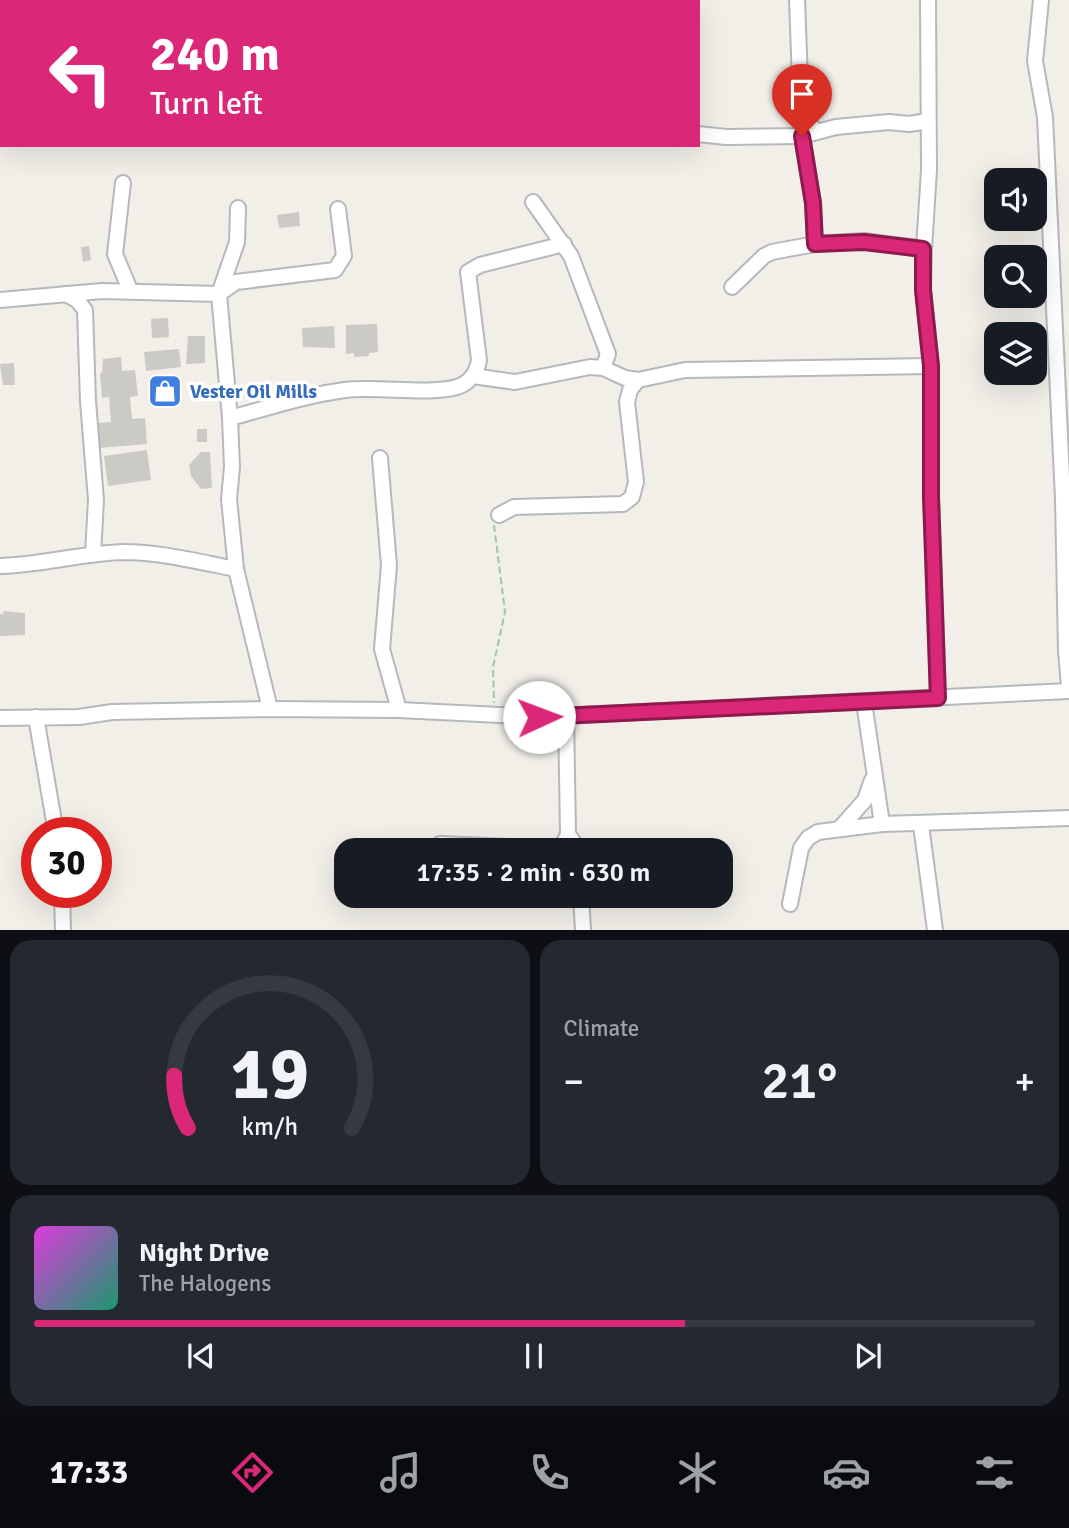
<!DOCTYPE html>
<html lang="en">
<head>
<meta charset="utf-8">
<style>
  :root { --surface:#171b24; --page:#242831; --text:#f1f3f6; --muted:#9ea1a6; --line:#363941; --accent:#db2777 }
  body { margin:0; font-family:Signika,sans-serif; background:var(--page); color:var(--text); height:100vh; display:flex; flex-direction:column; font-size:26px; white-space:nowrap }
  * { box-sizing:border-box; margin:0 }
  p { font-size:23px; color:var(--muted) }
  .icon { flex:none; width:38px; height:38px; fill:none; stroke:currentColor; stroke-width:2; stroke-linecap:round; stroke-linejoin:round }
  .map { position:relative; height:930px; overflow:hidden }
  .side { display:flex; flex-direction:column; gap:10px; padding:10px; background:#0d0f14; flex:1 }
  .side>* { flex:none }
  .hud { position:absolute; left:0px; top:0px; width:700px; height:147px; box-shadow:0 7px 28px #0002; background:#db2777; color:#fff; overflow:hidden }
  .controls { position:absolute; left:984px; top:168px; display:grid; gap:14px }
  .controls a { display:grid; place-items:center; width:63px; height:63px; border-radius:14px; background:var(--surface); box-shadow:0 7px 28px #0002; font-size:35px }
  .speed { position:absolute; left:21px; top:817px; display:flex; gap:14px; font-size:35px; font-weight:700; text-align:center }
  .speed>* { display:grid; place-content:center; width:91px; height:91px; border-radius:50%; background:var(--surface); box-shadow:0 7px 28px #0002; line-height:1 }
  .speed .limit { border:10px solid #d22; background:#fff; color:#111 }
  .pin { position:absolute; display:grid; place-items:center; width:60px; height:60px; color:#fff; margin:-72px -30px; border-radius:50% 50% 50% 0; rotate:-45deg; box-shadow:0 0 7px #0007 }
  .pin .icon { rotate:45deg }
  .me { position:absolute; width:77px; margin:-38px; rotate:88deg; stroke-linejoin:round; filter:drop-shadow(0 0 5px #0008) }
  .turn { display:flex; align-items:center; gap:24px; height:147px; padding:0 35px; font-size:32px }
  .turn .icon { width:91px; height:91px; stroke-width:2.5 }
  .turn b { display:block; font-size:49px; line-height:60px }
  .big { font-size:52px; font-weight:600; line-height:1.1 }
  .side .widget { flex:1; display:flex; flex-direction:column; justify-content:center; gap:10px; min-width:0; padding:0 24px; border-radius:21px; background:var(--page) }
  .side .dial { align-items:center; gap:0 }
  .dial svg { height:182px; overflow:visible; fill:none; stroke:var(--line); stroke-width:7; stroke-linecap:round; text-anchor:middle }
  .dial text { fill:var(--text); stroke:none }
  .song { display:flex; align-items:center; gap:21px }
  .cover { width:84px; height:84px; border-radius:10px; background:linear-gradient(135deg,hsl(300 70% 55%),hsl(160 70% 35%)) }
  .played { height:7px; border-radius:4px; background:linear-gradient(90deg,var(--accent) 65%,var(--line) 65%) }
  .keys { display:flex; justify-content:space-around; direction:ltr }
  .heat { display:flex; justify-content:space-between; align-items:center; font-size:38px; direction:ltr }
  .side .tiles { flex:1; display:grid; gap:10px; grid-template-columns:1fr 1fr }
  .widget:last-child { grid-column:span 2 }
  .trip { position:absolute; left:334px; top:838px; width:399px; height:70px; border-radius:21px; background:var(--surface); box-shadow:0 7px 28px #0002; font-weight:600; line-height:70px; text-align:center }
  .menu { display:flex; height:112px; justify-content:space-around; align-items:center; background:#090b0e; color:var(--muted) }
  .menu .icon { width:49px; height:49px }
  .menu .active { color:var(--accent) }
  .menu b { font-size:32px; color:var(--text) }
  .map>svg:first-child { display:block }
</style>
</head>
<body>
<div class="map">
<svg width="1069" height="930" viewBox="0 0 1069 930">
  <rect width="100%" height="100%" fill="#f1efe8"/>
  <g fill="#cccac5">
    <polygon points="299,212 300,226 279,228 277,215"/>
    <polygon points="89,246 91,260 83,262 81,247"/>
    <polygon points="168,318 169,337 152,338 151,319"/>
    <polygon points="377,324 378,352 369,353 369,356 354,357 354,353 346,354 346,325"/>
    <polygon points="334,326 335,348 303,347 302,328"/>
    <polygon points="188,336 205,336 205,363 186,364"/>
    <polygon points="179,349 181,367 146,371 144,352"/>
    <polygon points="121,357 122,371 135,370 138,396 130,397 132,419 145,418 147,444 100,448 98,423 111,422 109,397 102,398 100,373 102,373 103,359"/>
    <polygon points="14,363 15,385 3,385 0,364"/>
    <rect x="197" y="429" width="10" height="13"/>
    <polygon points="147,450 151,480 108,486 104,456"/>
    <polygon points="201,452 210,452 212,488 201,489 191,476 189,465"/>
    <polygon points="3,611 25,613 25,635 0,636 0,614 4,614"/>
  </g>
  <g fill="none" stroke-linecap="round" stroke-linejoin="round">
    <g stroke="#b5b8bc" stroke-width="18">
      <g id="minor">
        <polyline points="797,0 801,108 804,118 816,131"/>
        <polyline points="1041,0 1035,61 1045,117 1063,499 1066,651 1069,686"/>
        <polyline points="698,134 726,137 802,136 836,127 889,122 909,124 928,121"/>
        <polyline points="802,136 813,203 815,244"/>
        <polyline points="123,183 115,254 130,290"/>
        <polyline points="533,202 571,256 608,354 603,368"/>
        <polyline points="238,208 237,242 219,294 230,418 232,467 229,499 236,569 270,709"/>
        <polyline points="924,249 929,170 928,0"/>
        <polyline points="732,287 764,256 772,252 815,244 864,241 924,249 923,290 931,366 931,496 938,698"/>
        <polyline points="66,294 77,300 85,310 88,401 96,500 93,554"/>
        <polyline points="0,300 102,291 219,294 236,282 335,270 344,256 338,209"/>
        <polyline points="473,376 515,382 590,367 603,368 625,378 638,380 685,370 931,366"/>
        <path d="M230,418C268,408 306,395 345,390C378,386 428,395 457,387C470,383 477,372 479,360L468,272L480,265L564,244"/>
        <polyline points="380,458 389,565 382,649 399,710"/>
        <polyline points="499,515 514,507 623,504 632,497 636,482 627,402 630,390 638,380"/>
        <path d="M0,566C42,565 82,553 124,552C161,552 199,562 236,569"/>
        <polyline points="864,702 882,824"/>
        <polyline points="36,717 56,833"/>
        <polyline points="0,718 79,717 112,712 270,709 399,710 539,717 1069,691"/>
        <polyline points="921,825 935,930"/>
        <polyline points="840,828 865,800 872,780"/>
        <polyline points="568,834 579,850"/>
        <polyline points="440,844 554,849 564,843 568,834 566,715"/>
        <polyline points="62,892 63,930"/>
        <polyline points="581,896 583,930"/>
        <polyline points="790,904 801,848 808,838 818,832 882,824 1069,818"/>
      </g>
    </g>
    <polyline stroke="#9cc7a9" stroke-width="2" stroke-dasharray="7 3.5" stroke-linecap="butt" points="494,525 505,612 493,667 494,703"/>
    <use href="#minor" stroke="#fff" stroke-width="14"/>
  </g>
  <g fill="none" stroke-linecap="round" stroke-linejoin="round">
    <g stroke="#8e194d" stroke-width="18">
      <polyline id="route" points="539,717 938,698 931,496 931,366 923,290 923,249 864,242 815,244 813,203 802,136"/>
    </g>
    <use href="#route" stroke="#db2777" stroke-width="12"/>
  </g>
  <defs>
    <g id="shop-square" transform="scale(1.75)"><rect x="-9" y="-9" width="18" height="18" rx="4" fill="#3f7fe0" stroke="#fff"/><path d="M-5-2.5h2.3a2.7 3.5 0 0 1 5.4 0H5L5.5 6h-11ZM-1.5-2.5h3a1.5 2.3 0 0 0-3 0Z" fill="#fff"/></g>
  </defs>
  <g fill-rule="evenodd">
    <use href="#shop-square" x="165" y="391"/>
  </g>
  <g text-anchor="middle" stroke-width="7" stroke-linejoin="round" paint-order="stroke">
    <g font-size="19" font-weight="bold" fill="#366cbe" stroke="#fff" text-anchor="start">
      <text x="190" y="398">Vester Oil Mills</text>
    </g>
  </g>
</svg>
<div class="controls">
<a><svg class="icon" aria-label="sound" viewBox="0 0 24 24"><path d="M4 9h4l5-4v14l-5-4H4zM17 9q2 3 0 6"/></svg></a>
<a><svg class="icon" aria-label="search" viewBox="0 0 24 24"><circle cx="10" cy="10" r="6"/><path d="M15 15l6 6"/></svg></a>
<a><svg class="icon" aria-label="layers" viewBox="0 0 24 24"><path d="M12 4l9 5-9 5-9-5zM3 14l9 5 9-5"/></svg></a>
</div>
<div class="speed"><div class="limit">30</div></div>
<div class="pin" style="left:802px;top:136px;background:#d93025"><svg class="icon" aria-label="arrive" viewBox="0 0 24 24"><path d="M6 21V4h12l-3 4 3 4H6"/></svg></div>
<svg class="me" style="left:539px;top:717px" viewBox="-20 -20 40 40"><circle r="19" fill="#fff"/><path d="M0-13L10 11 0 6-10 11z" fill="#db2777"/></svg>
<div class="trip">17:35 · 2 min · 630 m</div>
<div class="hud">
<div class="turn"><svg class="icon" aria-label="left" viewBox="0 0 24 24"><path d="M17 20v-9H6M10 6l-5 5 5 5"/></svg><div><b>240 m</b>Turn left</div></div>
</div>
</div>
<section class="side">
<div class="tiles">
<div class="widget dial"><svg viewBox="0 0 100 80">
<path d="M14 69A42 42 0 1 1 86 69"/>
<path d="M14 69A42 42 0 0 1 8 46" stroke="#db2777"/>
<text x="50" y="56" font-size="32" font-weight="700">19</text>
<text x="50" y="72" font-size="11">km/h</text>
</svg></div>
<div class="widget"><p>Climate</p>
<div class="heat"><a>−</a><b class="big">21°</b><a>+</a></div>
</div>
<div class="widget">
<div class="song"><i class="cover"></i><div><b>Night Drive</b><p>The Halogens</p></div></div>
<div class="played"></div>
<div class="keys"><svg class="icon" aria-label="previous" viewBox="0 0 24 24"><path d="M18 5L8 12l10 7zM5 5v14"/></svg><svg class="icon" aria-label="pause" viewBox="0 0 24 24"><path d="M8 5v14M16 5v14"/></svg><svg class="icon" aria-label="next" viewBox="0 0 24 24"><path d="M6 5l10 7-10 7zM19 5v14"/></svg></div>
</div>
</div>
</section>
<nav class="menu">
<b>17:33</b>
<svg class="icon active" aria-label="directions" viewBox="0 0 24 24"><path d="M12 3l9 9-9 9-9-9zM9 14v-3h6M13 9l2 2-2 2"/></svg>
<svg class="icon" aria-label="music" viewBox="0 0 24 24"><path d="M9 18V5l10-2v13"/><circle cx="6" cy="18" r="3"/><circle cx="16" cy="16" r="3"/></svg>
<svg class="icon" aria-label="phone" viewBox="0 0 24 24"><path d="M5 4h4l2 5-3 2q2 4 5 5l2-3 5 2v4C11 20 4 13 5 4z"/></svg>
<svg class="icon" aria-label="climate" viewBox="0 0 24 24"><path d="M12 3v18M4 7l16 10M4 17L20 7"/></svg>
<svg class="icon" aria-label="car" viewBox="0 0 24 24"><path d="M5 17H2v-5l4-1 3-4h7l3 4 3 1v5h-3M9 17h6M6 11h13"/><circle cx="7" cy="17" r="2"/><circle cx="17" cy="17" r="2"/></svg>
<svg class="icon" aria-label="filters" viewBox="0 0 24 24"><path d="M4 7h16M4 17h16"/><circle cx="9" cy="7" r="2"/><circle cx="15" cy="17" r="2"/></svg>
</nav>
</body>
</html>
